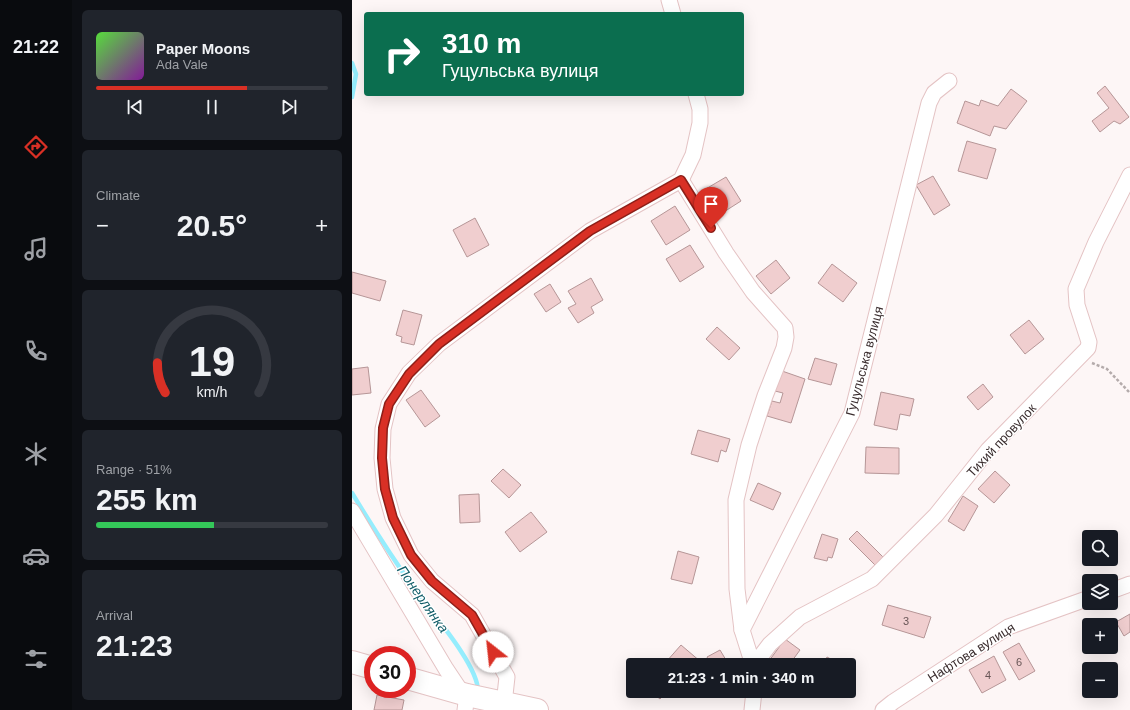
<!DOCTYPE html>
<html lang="en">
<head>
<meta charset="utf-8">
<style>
  :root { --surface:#171b24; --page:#20242c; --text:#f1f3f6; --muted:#9ea1a6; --line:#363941; --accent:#d93025 }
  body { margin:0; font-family:Arial,sans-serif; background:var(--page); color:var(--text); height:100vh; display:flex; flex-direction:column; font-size:15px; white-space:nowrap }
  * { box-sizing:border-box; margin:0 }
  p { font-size:13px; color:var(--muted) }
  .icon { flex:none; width:22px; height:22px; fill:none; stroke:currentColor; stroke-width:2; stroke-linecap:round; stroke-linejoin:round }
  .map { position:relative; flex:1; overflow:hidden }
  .drawer { display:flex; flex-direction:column; gap:10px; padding:10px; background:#0d0f14; width:280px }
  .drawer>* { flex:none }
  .top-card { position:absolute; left:12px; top:12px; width:380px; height:84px; border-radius:4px; box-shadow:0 4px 16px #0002; background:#0b6e4f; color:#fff; overflow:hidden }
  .tools { position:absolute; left:730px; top:530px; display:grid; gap:8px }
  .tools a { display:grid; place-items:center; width:36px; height:36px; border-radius:4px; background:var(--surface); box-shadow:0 4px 16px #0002; font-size:20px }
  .speed { position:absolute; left:12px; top:646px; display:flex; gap:8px; font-size:20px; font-weight:700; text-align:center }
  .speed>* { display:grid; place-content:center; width:52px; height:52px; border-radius:50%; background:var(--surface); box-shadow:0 4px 16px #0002; line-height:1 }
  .speed .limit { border:6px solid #d22; background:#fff; color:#111 }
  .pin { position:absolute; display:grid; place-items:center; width:34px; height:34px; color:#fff; margin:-41px -17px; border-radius:50% 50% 50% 0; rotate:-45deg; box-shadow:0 0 4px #0007 }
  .pin .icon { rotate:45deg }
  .me { position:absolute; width:44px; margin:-22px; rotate:331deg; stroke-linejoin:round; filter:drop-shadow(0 0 3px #0008) }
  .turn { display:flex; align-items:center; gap:14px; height:84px; padding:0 12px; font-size:18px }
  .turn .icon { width:52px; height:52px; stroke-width:2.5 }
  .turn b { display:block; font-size:28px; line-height:34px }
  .big { font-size:30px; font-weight:600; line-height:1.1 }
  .drawer .tile { flex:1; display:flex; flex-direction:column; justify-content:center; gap:6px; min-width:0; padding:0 14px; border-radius:6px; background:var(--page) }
  .drawer .dial { align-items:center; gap:0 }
  .dial svg { height:104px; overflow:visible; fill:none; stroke:var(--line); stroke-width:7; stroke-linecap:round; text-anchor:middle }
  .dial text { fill:var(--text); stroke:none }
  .song { display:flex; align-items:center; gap:12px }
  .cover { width:48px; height:48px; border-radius:6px; background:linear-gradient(135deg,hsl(110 70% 55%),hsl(290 70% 35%)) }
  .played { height:4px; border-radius:2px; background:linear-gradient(90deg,var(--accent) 65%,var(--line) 65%) }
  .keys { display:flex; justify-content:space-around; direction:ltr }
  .heat { display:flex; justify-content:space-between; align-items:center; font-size:22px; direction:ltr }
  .charge { height:6px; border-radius:3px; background:linear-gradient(90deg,#34c759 51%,var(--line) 0) }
  .trip { position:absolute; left:274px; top:658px; width:230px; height:40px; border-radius:4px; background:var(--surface); box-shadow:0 4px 16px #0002; font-weight:600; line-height:40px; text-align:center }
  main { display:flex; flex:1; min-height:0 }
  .tab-bar { display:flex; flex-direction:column; width:72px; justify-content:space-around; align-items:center; background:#090b0e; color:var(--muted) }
  .tab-bar .icon { width:28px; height:28px }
  .tab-bar .current { color:var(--accent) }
  .tab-bar b { font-size:18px; color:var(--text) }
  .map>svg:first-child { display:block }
</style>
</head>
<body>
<main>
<nav class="tab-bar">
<b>21:22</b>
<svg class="icon current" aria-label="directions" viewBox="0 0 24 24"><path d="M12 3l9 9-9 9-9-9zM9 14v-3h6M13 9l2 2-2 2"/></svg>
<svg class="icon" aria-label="music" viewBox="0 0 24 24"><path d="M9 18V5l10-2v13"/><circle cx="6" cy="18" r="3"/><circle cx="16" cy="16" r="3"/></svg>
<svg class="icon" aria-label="phone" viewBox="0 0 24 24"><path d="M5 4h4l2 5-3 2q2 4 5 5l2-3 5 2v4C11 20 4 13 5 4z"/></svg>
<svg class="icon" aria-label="climate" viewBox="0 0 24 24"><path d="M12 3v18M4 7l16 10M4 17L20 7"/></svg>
<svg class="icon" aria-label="car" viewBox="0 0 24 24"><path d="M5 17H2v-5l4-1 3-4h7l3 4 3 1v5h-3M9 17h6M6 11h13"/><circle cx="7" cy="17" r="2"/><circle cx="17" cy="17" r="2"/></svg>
<svg class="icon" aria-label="filters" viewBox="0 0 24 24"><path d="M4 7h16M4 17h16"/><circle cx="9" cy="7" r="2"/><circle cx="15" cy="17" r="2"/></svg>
</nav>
<section class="drawer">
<div class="tile">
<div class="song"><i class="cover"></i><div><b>Paper Moons</b><p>Ada Vale</p></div></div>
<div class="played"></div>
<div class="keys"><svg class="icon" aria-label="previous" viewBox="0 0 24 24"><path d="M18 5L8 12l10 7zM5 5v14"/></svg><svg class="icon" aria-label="pause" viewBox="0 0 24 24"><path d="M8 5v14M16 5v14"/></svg><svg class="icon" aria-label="next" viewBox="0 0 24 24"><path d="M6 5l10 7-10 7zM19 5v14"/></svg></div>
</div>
<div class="tile"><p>Climate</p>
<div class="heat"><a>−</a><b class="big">20.5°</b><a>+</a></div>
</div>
<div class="tile dial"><svg viewBox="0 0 100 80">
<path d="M14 69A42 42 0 1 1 86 69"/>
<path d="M14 69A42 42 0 0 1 8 46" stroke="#d93025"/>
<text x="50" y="56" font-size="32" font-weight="700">19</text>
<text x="50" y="72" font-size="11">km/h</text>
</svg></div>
<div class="tile"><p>Range · 51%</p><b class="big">255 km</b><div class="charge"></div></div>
<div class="tile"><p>Arrival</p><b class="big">21:23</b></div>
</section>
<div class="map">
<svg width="778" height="710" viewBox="0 0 778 710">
  <rect width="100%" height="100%" fill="#fdf6f6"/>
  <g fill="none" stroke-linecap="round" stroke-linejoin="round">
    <g stroke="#95edfd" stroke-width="4.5">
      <polyline points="0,63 4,74 0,97"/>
      <path d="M0,493C20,526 41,559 64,591C80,613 126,665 126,691"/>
    </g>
  </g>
  <g fill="#f0cecf" stroke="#b69697">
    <polygon points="753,86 777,117 768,124 762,121 748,132 740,121 757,108 745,93"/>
    <polygon points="659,89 675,101 654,129 642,126 638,136 605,123 613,101 627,106 629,100 646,106"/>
    <polygon points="615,141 644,149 635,179 606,171"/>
    <polygon points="581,176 598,205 582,215 564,185"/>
    <polygon points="374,177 389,201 367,215 352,190"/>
    <polygon points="323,206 338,230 314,245 299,221"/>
    <polygon points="123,218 137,245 115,257 101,230"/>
    <polygon points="338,245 352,267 328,282 314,259"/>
    <polygon points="424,260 438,278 419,294 404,276"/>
    <polygon points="480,264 505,283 491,302 466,283"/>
    <polygon points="0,272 34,281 28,301 0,293"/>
    <polygon points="239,278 251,300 239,307 242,313 226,323 216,308 224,304 216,291"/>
    <polygon points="198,284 209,302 194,312 182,294"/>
    <polygon points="51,310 70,315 62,345 49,342 50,337 44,335"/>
    <polygon points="677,320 692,339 673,354 658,335"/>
    <polygon points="365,327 388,348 377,360 354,339"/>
    <polygon points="463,358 485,364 479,385 456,379"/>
    <polygon points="16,367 19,393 0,395 0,369"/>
    <polygon points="430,371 453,379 439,423 415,416 420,401 428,403 431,393 423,391"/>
    <polygon points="631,384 641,397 626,410 615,397"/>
    <polygon points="69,390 88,416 73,427 54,400"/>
    <polygon points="529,392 562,399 558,416 548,414 545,430 522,425"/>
    <polygon points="346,430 378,439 374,452 369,450 366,462 339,454"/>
    <polygon points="514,447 547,448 547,474 513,473"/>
    <polygon points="151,469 169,485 157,498 139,481"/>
    <polygon points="643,471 658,485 642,503 626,489"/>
    <polygon points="406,483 429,493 421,510 398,500"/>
    <polygon points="127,494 128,522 108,523 107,495"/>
    <polygon points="611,496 626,506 612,531 596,521"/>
    <polygon points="179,512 195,532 168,552 153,532"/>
    <polygon points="505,531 532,558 524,566 497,539"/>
    <polygon points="470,534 486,539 480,558 476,557 475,561 462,558"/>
    <polygon points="326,551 347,557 340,584 319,579"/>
    <polygon points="536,605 579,617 572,638 530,625"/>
    <polygon points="778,614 778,632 772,636 764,622"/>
    <polygon points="433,639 448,650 437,665 414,665"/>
    <polygon points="667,643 683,671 667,680 651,652"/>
    <polygon points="329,645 349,662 346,665 317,665 314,662"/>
    <polygon points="368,650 377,665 359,665 355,657"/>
    <polygon points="642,656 654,680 630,693 617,670"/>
    <polygon points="475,657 490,665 471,665"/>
    <polygon points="497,669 503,672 497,684"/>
    <polygon points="298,691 315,691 308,699"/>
    <polygon points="25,695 52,700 50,710 22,710"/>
  </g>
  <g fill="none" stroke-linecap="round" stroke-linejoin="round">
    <g stroke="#e4c3c4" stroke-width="17">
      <g id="street">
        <polyline points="317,0 321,14"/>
        <polyline points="329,180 374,253 401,292 433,328 434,337 432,348 413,396 397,445 384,500 385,589 390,630 401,665"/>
        <polyline points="0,511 94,669 110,693"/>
        <polyline points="759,591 778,584"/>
        <polyline points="390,630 500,413 577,103 582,93 597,81"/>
        <polyline points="402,665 418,644 448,617 520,579 584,515 636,450 736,348 737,342 725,305 724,289 744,242 778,175"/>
        <polyline points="152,704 155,677 120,615 80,581 59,555 41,518 33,489 30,458 31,429 37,404 57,373 87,344 238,231 329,180 341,155 348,123 348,109 344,94"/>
        <polyline points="113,710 115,695"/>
        <polyline points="400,710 402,691"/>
        <polyline points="531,710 541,702 656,627 737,598"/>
      </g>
    </g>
    <g stroke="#e4c3c4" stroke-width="24">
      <g id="secondary">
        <polyline points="0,662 21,668"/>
        <polyline points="55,678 115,695 185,710"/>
      </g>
    </g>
    <polyline stroke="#b4abab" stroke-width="2.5" stroke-dasharray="3 2" stroke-linecap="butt" points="740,363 755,369 778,393"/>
    <use href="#street" stroke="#fff" stroke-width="15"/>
    <use href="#secondary" stroke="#fff" stroke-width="22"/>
  </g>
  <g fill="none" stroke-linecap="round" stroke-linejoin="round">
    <g stroke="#8d1f18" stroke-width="10">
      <polyline id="route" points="141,652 120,615 80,581 59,555 41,518 33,489 30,458 31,428 37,404 57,374 87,344 238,231 329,180 359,228"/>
    </g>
    <use href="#route" stroke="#d93025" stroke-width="7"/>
  </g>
  <g text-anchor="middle" stroke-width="3" stroke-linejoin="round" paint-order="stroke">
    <g font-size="11" fill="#685556">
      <text x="554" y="625">3</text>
      <text x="667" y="666">6</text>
      <text x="636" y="679">4</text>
    </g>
    <g font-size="13" fill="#3a2d2e" stroke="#fff">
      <text transform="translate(512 361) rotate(-75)" y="5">Гуцульська вулиця</text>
      <text transform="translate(649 440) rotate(-47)" y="5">Тихий провулок</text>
      <text transform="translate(619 652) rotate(-32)" y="5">Нафтова вулиця</text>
    </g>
    <g font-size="14" font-style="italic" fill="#105c67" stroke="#fff">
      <text transform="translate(71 599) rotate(55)" y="5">Понерлянка</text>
    </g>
  </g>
</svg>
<div class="tools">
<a><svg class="icon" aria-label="search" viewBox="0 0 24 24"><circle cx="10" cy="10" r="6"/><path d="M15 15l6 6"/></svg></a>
<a><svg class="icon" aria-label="layers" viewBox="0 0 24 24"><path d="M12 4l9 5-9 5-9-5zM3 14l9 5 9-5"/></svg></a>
<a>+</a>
<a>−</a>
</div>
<div class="speed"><div class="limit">30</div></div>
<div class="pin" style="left:359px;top:228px;background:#d93025"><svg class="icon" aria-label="arrive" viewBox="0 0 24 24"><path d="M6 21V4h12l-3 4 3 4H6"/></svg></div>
<svg class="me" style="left:141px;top:652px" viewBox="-20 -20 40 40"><circle r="19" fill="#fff"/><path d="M0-13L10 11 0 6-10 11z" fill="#d93025"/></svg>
<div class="trip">21:23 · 1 min · 340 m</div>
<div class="top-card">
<div class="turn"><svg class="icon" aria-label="right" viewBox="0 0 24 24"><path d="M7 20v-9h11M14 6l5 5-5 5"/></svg><div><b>310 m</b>Гуцульська вулиця</div></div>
</div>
</div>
</main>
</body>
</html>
